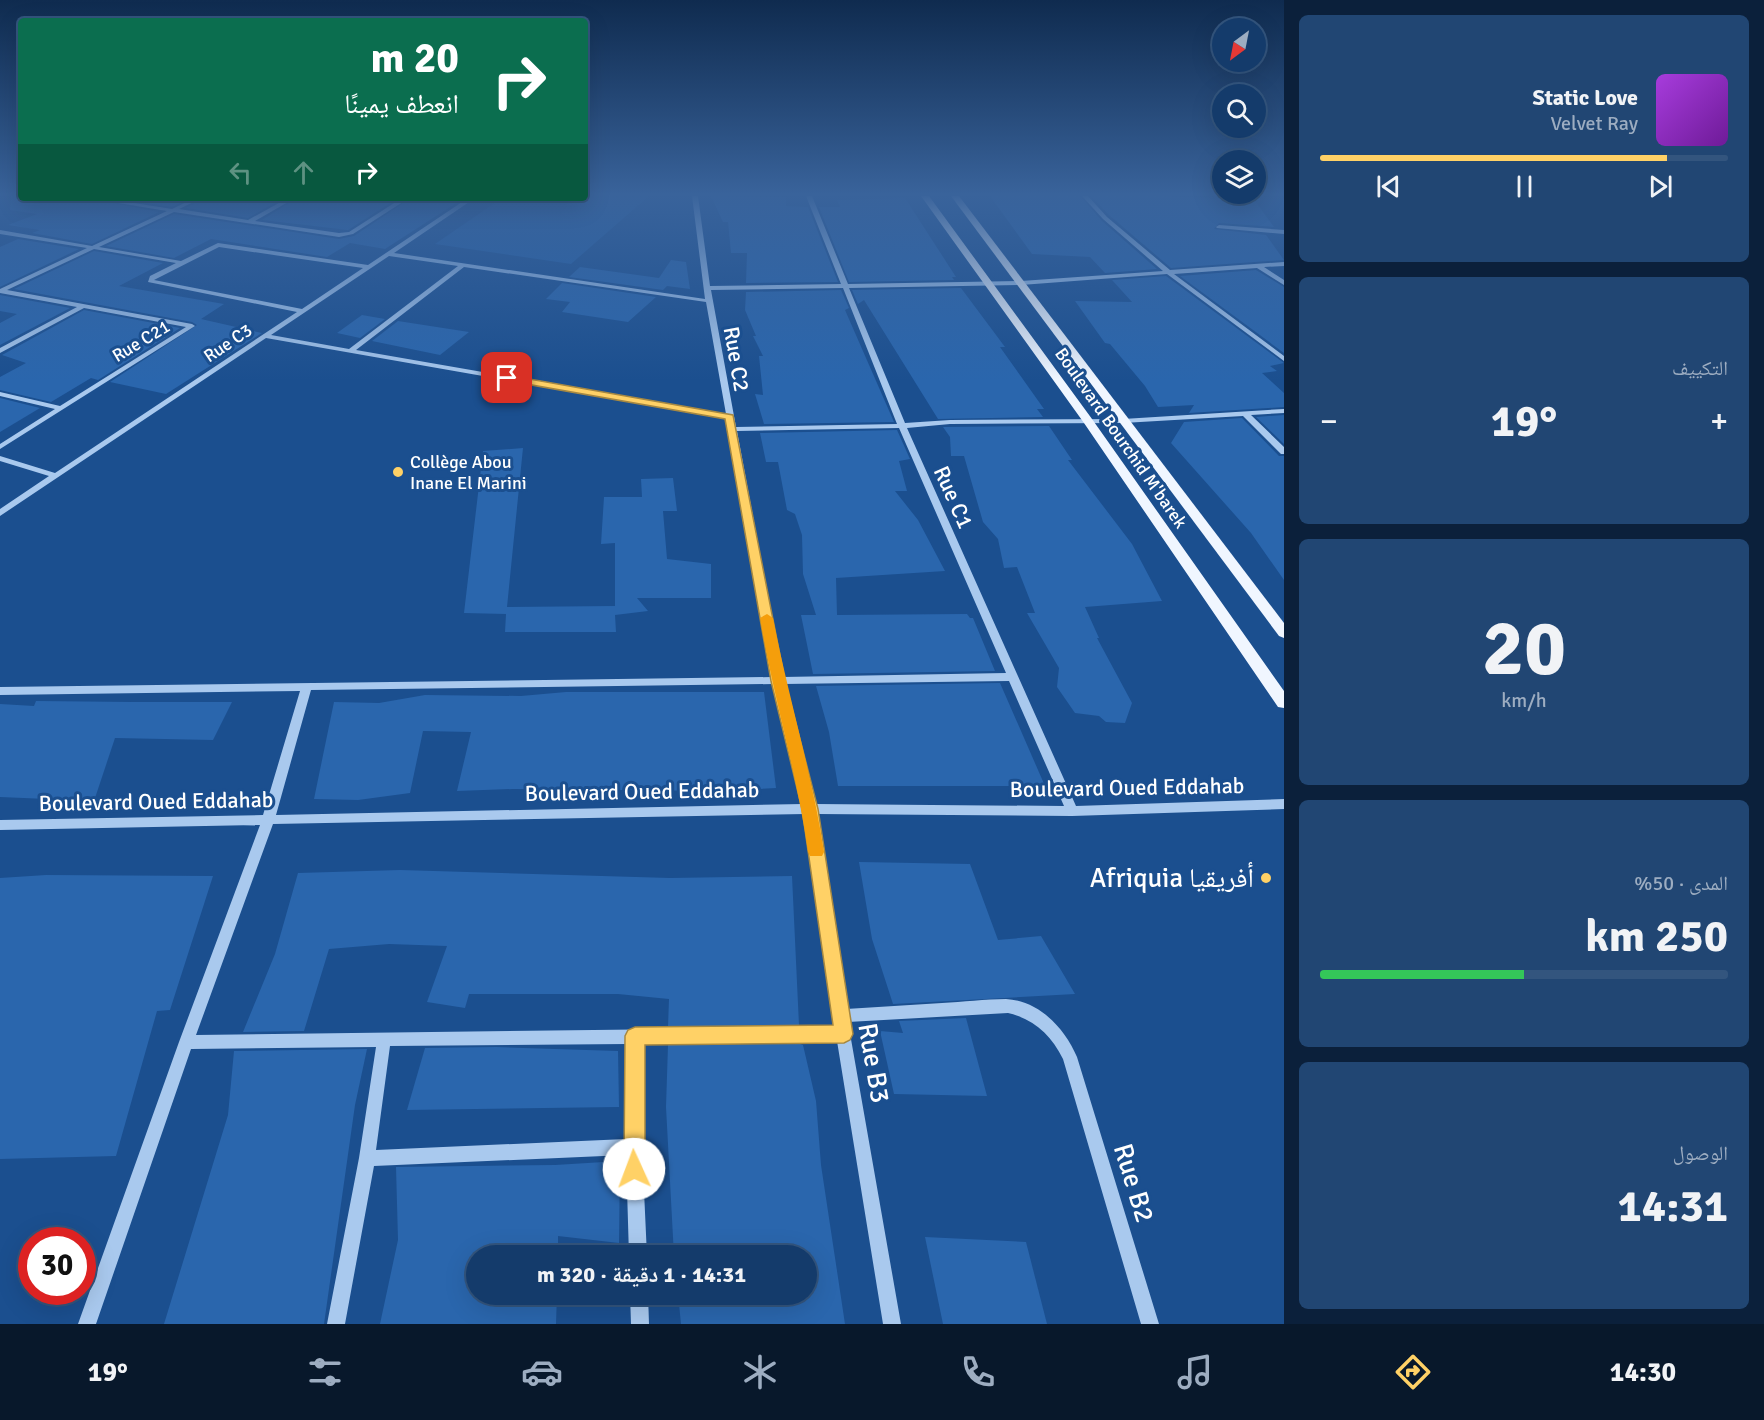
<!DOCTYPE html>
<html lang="ar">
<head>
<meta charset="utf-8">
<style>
  :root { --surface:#143b6b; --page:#214673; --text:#f1f3f6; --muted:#9dadc1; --line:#33557e; --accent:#ffd166 }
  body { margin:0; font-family:Signika,"Noto Naskh Arabic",sans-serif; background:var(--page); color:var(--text); direction:rtl; height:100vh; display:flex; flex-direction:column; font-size:22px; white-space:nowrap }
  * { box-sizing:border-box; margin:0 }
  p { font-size:20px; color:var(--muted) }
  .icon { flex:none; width:33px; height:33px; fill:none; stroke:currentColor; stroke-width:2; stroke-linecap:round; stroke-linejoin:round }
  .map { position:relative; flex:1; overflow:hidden; direction:ltr }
  .panel { display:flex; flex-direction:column; gap:15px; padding:15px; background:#0b203b; width:480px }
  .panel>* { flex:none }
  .top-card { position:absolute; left:18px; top:18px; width:570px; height:183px; border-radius:6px; box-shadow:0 6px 24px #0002,0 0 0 2px var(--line); direction:rtl; background:#0b6e4f; color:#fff; overflow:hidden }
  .needle { width:39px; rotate:212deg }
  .fabs { position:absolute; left:1212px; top:18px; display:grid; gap:12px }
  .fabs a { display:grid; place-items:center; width:54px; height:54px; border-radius:50%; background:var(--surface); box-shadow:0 6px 24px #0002,0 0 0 2px var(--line); font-size:30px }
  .speed { position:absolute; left:18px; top:1227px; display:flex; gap:12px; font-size:30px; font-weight:700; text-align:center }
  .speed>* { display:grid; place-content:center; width:78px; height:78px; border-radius:50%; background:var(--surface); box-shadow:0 6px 24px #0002,0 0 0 2px var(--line); line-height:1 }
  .speed .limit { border:9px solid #d22; background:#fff; color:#111 }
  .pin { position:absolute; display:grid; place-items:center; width:51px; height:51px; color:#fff; margin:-26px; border-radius:12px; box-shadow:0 3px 9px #0006 }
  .me { position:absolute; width:66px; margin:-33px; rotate:358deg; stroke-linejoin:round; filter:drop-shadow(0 0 4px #0008) }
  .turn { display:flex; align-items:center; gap:21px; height:126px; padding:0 30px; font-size:27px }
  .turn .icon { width:78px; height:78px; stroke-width:2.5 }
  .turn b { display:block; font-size:42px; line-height:51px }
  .lanes { display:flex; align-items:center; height:57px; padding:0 30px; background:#0003; justify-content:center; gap:30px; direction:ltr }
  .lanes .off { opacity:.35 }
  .big { font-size:45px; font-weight:800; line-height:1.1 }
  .panel .widget { flex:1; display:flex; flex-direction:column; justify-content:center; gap:9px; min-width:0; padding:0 21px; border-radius:9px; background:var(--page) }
  .panel .dial { align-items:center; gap:0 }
  .dial b { font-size:78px; line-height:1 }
  .song { display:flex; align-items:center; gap:18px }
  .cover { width:72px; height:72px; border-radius:9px; background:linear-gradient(135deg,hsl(280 70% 55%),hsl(280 70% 35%)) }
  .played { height:6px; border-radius:3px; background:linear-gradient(90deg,var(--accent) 85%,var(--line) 85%) }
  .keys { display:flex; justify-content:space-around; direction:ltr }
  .heat { display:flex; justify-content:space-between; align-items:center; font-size:33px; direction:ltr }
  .charge { height:9px; border-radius:4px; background:linear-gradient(90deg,#34c759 50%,var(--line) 0) }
  .trip { position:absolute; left:466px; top:1245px; width:351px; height:60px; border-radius:30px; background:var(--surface); box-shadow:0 6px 24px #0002,0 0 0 2px var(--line); font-weight:800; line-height:60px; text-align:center; direction:rtl }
  .tabs { display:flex; height:96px; justify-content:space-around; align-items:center; background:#08182b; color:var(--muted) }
  .tabs .icon { width:42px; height:42px }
  .tabs .active { color:var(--accent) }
  .tabs b { font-size:27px; color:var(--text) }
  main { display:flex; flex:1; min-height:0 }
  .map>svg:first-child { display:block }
</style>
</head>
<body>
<main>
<section class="panel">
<div class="widget">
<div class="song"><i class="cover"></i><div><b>Static Love</b><p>Velvet Ray</p></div></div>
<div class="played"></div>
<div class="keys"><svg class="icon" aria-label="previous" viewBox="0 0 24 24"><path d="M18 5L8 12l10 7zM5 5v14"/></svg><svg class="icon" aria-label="pause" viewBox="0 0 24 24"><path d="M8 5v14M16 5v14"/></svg><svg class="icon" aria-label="next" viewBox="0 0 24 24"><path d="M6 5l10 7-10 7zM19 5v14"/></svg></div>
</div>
<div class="widget"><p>التكييف</p>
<div class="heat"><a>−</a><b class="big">19°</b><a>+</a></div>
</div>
<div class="widget dial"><b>20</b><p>km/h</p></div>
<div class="widget"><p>المدى · 50%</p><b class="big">250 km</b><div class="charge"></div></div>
<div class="widget"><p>الوصول</p><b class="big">14:31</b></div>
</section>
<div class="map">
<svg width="1284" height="1324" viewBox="0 0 1284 1324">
  <rect width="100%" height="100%" fill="#1b4f8f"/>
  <polygon fill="#2461a8" points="585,196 649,196 571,264 435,244 502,198"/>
  <g fill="#2a66ad">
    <polygon points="11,196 86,198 159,212 92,244 32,233 40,230 8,225 37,214 10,210"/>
    <polygon points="711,196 786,197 786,206 808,207 838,282 746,283 747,253 731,253 728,222 723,222"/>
    <polygon points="990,196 1080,196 1102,221 1157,269 1105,273 1090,257 1032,254"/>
    <polygon points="1091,196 1167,196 1255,201 1274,227 1219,223 1214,229 1266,235 1284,260 1171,268 1109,215"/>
    <polygon points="116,198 190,198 172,207"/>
    <polygon points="204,198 283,198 248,218 186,208"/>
    <polygon points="297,198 398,198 348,230 262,220"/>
    <polygon points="411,198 464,198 385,249 350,243 327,257 211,239 174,258 106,246 174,214 339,239 354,236"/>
    <polygon points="905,198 956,277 952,277 954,280 849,282 819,207 840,207 837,200"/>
    <polygon points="18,239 79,249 0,287 0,247"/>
    <polygon points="94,251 163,263 119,286 224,304 201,319 262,333 166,394 110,382 197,325 192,322 14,289"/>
    <polygon points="671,260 686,262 690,289 667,286 663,290 569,277 580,267 659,278"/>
    <polygon points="1256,270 1284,287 1284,353 1180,276"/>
    <polygon points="1166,276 1284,363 1270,366 1277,371 1262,373 1284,393 1284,407 1189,413 1194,405 1158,407 1145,386 1110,344 1105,343 1075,301 1132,302 1112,280"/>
    <polygon points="562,283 656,297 628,322 562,312 570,302 546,299"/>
    <polygon points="961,288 1005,347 1000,347 1044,409 1037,409 1043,417 938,419 864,300 858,304 852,290"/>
    <polygon points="841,290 849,308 845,310 894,422 764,424 755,394 763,395 759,356 763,356 753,336 756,336 745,310 746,292"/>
    <polygon points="0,295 70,308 0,345 0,323 17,314 0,311"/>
    <polygon points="84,310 180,328 98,380 91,378 51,402 0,390 0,377 26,363 2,355"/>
    <polygon points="362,315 385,319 360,338 337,333"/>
    <polygon points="398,321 469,332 440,355 372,341"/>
    <polygon points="0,398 40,408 0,432"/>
    <polygon points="1284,415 1284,444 1256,417"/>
    <polygon points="1242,418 1279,456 1284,456 1284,580 1251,533 1171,443 1184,422"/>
    <polygon points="1049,426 1072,460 1068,460 1132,544 1162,601 1085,607 1099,638 1097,638 1132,703 1125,723 1106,722 1099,716 1075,713 1057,687 1059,668 1027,613 1035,613 1017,567 1004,568 998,539 983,522 964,456 951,456 950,437 943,427"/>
    <polygon points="897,430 910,459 899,461 907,491 895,491 918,520 945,571 836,578 837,615 967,614 970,618 973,618 995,671 813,674 801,615 816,615 803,574 802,535 795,514 787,510 778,462 766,462 760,433"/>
    <polygon points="523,448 507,607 615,606 615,543 601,544 604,497 642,497 641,479 673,478 677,511 663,511 667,559 711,564 711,598 637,598 648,611 615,615 616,632 505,632 506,614 464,613 483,451"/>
    <polygon points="1000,683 1045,786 838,786 829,732 816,686"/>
    <polygon points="566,692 764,692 776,788 723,791 513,789 457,791 471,732 423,731 410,793 358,800 314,799 334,702 379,703 425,695 521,696"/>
    <polygon points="36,701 132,702 232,702 213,740 115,738 94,801 0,797 0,704 34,706"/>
    <polygon points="859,862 970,864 998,940 1041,936 1075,994 893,1004 872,939"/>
    <polygon points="400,870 670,878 792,876 799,1025 668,1027 669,999 618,994 469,994 465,1008 427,1002 447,946 389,944 329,949 304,1031 243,1032 275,954 298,873"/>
    <polygon points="46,875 213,876 170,1010 157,1011 116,1156 0,1159 0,878"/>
    <polygon points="966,1018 987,1096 894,1094 880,1031 903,1033 899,1021"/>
    <polygon points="800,1044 803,1045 816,1101 821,1165 845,1324 681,1324 678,1294 807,1294 807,1256 674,1256 666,1107 668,1045"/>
    <polygon points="496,1047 618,1051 619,1107 407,1110 425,1048"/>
    <polygon points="367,1049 355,1105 324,1324 164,1324 228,1115 234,1051"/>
    <polygon points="620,1161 619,1243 558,1236 558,1256 477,1256 477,1294 557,1294 556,1324 380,1324 398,1240 396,1167 555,1165"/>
    <polygon points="925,1237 1026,1242 1047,1324 943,1324"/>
  </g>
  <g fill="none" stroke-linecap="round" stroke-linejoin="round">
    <g fill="#a9c9ee" fill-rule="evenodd">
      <path d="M692,196H698L710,286L841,284L806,196H812L848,284L1021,281L1163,271L1103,219L1082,196H1088L1107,217L1170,270L1284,262V266L1264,267L1284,280V285L1257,268L1174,274L1284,356V361L1167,274L1021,285L849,288L905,423L950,420L1123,419L1284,409V413L1251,415L1284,447V454H1281L1243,416L1123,423L950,424L907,428L1076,806L1284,799V809L1072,816L817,814L846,1009C878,1007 910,1005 942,1003C963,1002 985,999 1006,999C1040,1001 1065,1029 1077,1057L1159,1324H1141L1063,1059C1051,1035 1034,1019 1008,1013L848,1022L901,1324H883L837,1041L642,1043V1147L647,1256H629L626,1155L374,1166L345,1324H327L359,1158L376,1047L191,1049L96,1324H78L179,1042L260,825L0,830V820L263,815L300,691L0,695V687L772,677L727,419L266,338L0,516V509L49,476L0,461V456L55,473L297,312L148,282L150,276L176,263L94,249L7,290L192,324L195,326L0,449V444L55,409L0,396V392L60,406L186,327L84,308L0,353V348L77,307L0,293V289L87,248L0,234V230L92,246L167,211L88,198H102L172,209L195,198H202L179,209L248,220L288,198H295L255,221L339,233L349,232L402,198H409L353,234L339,237L174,212L99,247L181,261L218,243L368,265L468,198H475L394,253L705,299ZM219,247L363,268L302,309L154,280ZM389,256L458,266L349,349L271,335ZM464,267L706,302L726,414L356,350ZM843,288L897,424L736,427L711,290ZM899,428L1006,673L783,677L737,431ZM1009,681L1064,806L815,804L784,684ZM773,684L803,804L276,815L311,690ZM805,814L835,1027L196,1035L273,824ZM628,1044L626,1139L376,1150L390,1046Z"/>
      <polygon points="1219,225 1284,230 1284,234 1217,228 1216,227"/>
      <polygon points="630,1294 648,1294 649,1324 631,1324"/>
    </g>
    <g fill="#f0f6ff" fill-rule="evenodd">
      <polygon points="921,196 929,196 1092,419 1284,691 1284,708 1278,707 1084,423"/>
      <polygon points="951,196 959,196 1284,623 1284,638 1279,636"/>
    </g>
  </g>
  <linearGradient id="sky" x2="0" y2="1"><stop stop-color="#0f2b4f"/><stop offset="0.51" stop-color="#39639b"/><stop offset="1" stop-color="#39639b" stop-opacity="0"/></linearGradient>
  <rect width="1284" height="381" fill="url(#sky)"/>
  <polygon fill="#ffd166" stroke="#a68842" stroke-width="1.5" points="507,375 733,415 785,681 818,809 853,1034 850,1040 844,1043 645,1045 645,1169 642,1176 634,1179 627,1176 624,1169 625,1036 628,1030 635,1027 833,1025 802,809 771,681 725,419 503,380 503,376"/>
  <path fill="#f59e0b" d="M767,614L773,618C788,696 812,773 824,852L822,856H810L808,852C797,773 773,696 760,618Z"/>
  <g fill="#ffd166" stroke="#1b4f8f" stroke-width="2">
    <circle cx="398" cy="472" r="6"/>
    <circle cx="1266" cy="878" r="6"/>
  </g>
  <g text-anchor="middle" stroke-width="6" stroke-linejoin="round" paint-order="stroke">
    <g font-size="18" fill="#fff" stroke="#1b4f8f">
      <text transform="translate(141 341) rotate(-31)" y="6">Rue C21</text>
      <text transform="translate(228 343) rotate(-34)" y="6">Rue C3</text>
      <text transform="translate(1121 438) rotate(55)" y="6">Boulevard Bourchid M'barek</text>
    </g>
    <g font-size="18" fill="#fff" stroke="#1b4f8f" text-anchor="start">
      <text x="410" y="468">Collège Abou<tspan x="410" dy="21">Inane El Marini</tspan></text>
    </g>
    <g font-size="22" fill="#fff" stroke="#1b4f8f">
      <text transform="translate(737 359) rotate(80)" y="8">Rue C2</text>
      <text transform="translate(954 497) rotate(66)" y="8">Rue C1</text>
      <text transform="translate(1127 787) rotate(-1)" y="8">Boulevard Oued Eddahab</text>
      <text transform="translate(642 791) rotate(-1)" y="8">Boulevard Oued Eddahab</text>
      <text transform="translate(156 801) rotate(-1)" y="8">Boulevard Oued Eddahab</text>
    </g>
    <g font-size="27" fill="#fff" stroke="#1b4f8f" text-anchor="end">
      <text x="1254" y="887">Afriquia أفريقيا</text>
    </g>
    <g font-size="27" fill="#fff" stroke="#1b4f8f">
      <text transform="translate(874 1063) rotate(80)" y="9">Rue B3</text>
      <text transform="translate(1134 1183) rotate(73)" y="9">Rue B2</text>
    </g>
  </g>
</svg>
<div class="fabs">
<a><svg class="needle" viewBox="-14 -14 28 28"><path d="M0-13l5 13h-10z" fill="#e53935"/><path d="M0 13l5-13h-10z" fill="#9dadc1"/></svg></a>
<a><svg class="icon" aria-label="search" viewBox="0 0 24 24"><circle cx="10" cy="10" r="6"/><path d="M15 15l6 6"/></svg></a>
<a><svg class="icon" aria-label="layers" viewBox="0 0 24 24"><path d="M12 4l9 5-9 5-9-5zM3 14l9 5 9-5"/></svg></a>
</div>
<div class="speed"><div class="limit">30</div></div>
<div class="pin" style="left:507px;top:378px;background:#d93025"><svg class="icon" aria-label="arrive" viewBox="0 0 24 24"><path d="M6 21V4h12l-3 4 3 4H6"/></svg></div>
<svg class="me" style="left:634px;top:1169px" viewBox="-20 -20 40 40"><circle r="19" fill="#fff"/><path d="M0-13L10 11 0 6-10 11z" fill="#ffd166"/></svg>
<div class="trip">14:31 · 1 دقيقة · 320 m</div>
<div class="top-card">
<div class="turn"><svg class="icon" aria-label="right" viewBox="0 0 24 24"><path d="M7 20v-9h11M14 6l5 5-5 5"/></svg><div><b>20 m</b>انعطف يمينًا</div></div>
<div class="lanes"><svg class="icon off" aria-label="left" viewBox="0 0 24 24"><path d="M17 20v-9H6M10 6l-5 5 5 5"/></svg><svg class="icon off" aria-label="ahead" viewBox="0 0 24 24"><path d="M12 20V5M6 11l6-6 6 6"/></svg><svg class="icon" aria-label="right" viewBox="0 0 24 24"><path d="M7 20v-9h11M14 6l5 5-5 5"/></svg></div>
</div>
</div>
</main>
<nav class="tabs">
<b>14:30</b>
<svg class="icon active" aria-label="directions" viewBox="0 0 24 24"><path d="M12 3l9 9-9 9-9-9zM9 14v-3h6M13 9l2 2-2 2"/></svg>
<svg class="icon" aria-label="music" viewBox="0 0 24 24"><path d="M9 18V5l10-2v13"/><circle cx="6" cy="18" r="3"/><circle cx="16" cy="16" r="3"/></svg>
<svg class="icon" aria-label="phone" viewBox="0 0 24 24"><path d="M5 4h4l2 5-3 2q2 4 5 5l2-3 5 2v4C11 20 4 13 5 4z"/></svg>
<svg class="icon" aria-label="climate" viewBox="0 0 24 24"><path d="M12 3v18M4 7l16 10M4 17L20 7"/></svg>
<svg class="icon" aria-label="car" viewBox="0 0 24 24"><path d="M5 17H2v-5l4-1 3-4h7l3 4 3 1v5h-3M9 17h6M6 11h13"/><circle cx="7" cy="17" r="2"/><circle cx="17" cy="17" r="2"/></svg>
<svg class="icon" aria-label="filters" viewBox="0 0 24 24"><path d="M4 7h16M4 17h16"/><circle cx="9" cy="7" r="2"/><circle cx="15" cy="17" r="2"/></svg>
<b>19°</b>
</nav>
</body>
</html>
